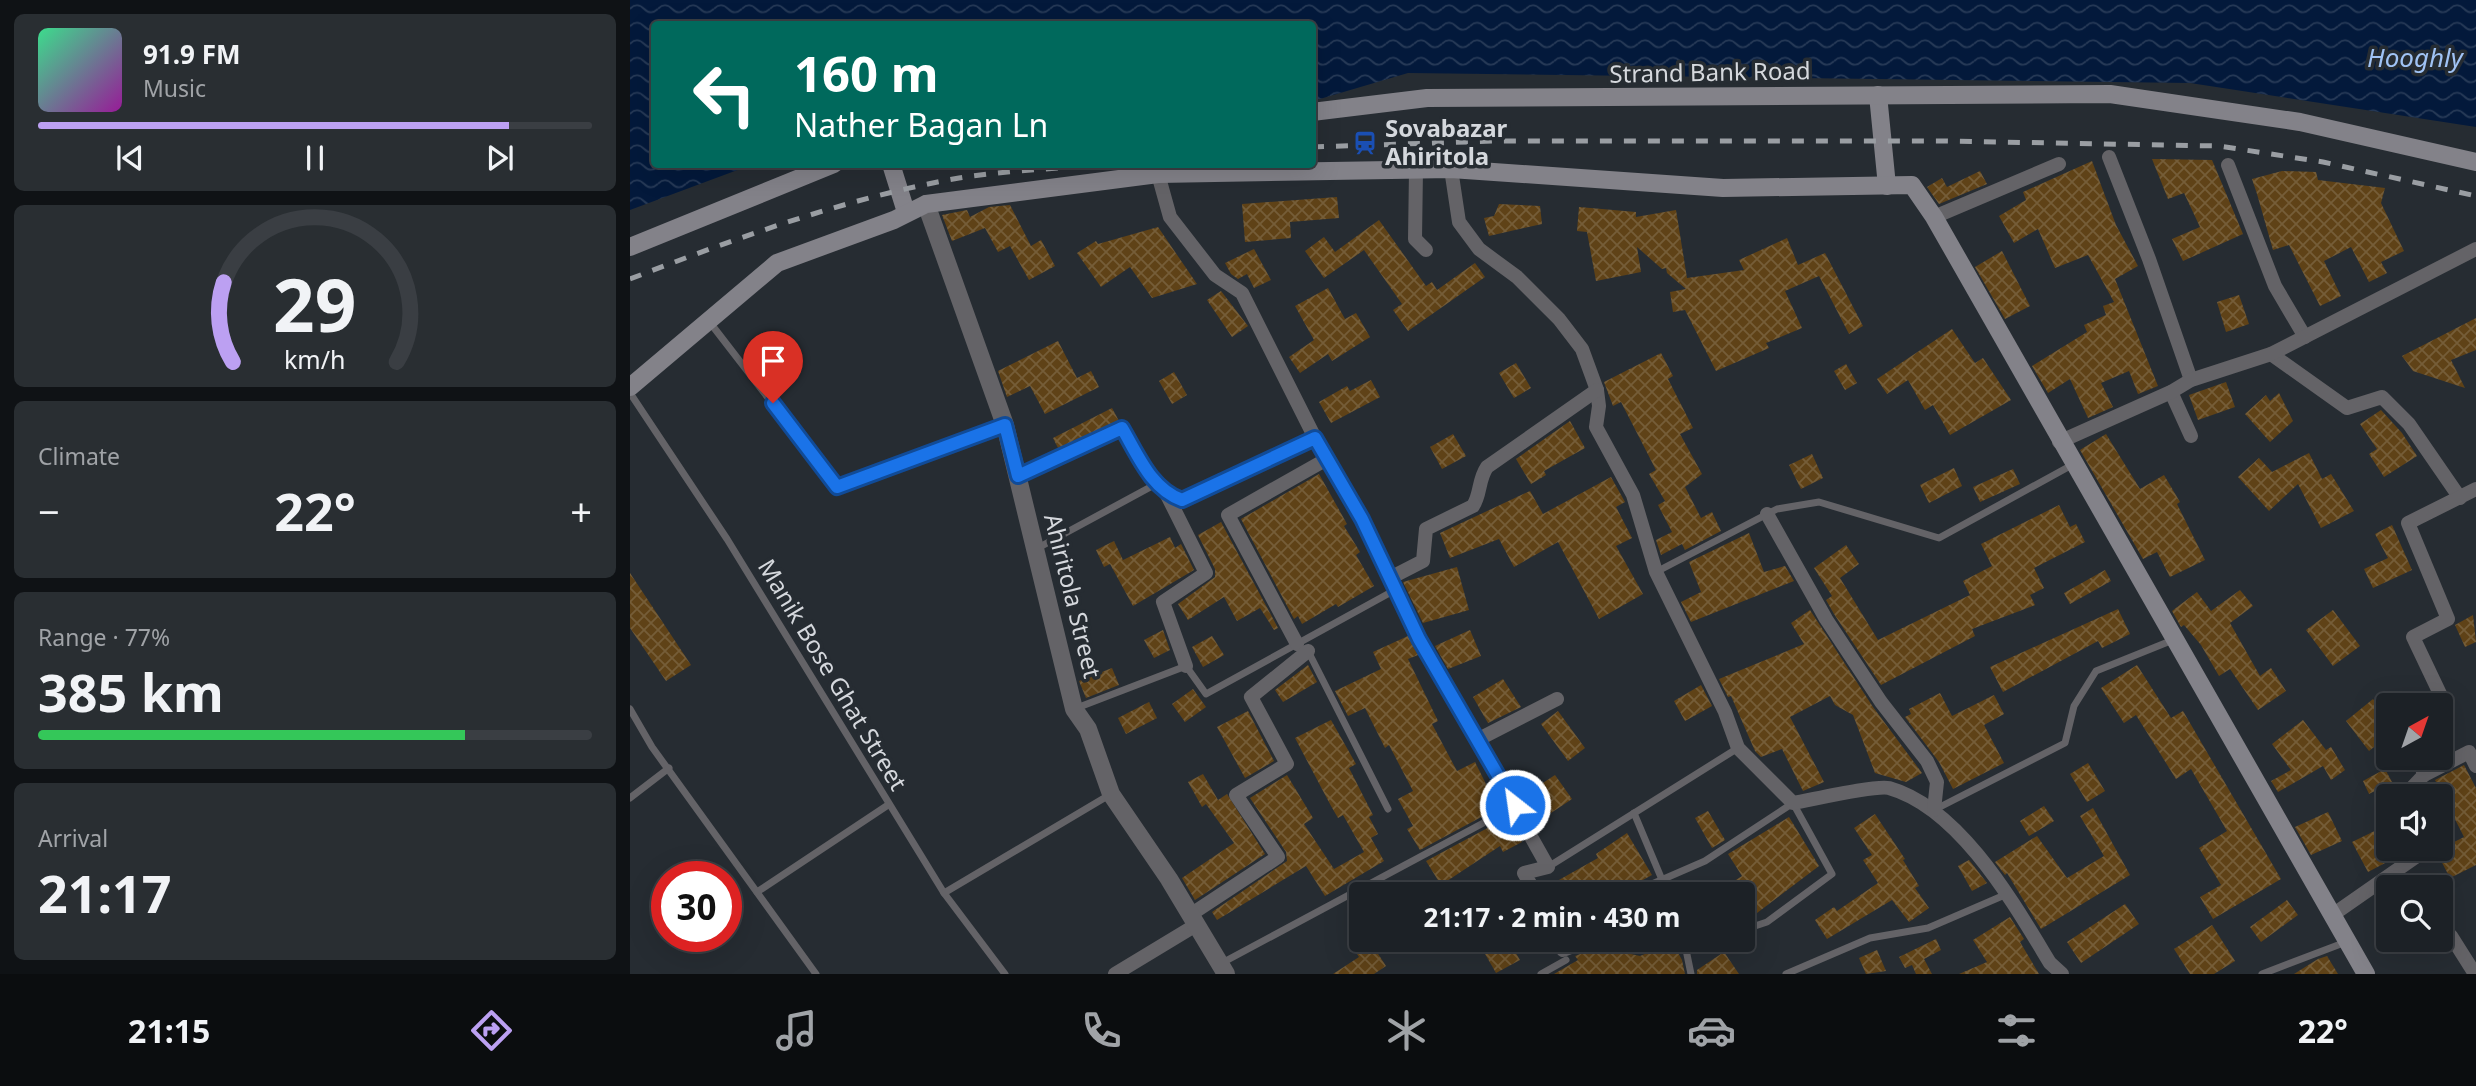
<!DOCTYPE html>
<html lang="en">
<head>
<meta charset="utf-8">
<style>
  :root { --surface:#1c2126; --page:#292e32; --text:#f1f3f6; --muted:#a0a3a7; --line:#3a3e43; --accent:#bca0f2 }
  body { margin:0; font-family:"Noto Sans",sans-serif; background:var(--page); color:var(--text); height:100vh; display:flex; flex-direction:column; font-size:26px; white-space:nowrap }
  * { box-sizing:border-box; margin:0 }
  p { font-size:23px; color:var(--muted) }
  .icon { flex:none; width:38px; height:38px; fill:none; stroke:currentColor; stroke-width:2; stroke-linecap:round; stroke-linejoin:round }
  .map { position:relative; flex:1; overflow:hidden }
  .drawer { display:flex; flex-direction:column; gap:14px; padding:14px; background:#0f1215; width:630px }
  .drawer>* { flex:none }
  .top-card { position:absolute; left:21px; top:21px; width:665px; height:147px; border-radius:7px; box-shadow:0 7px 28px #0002,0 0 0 2px var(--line); background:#00695c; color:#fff; overflow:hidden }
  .needle { width:46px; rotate:40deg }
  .fabs { position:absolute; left:1746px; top:693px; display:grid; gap:14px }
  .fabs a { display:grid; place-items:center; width:77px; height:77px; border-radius:7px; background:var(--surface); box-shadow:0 7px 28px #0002,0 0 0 2px var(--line); font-size:35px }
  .speed { position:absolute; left:21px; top:861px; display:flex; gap:14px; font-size:35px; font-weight:700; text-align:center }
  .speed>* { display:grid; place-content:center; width:91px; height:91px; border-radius:50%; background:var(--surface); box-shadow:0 7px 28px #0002,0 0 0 2px var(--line); line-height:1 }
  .speed .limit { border:10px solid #d22; background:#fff; color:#111 }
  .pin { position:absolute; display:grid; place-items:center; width:60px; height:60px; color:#fff; margin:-72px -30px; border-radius:50% 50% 50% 0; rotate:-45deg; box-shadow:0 0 7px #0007 }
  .pin .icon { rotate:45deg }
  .me { position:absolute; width:77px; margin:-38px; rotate:330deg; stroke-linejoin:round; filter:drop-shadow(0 0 5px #0008) }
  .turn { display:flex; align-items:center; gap:24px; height:147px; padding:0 28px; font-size:32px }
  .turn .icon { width:91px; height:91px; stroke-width:2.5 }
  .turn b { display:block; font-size:49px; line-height:60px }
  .big { font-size:52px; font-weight:700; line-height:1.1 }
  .drawer .widget { flex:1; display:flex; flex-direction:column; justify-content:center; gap:10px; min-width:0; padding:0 24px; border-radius:10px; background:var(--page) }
  .drawer .dial { align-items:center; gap:0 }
  .dial svg { height:182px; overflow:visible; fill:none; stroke:var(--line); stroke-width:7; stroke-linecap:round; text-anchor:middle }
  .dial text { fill:var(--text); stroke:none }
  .song { display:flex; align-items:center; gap:21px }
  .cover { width:84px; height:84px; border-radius:10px; background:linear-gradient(135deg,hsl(150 70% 55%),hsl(300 70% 35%)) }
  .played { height:7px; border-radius:4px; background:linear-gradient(90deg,var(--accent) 85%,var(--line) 85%) }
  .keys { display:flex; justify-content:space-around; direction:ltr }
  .heat { display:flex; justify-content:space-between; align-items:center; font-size:38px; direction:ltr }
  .charge { height:10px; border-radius:5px; background:linear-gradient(90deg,#34c759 77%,var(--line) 0) }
  .trip { position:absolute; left:719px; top:882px; width:406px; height:70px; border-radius:7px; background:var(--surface); box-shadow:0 7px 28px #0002,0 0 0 2px var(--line); font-weight:700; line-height:70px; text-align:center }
  .dock { display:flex; height:112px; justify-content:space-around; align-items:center; background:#0b0d0f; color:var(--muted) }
  .dock .icon { width:49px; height:49px }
  .dock .current { color:var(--accent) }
  .dock b { font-size:32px; color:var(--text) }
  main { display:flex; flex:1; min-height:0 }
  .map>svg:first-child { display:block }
</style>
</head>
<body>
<main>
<section class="drawer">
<div class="widget">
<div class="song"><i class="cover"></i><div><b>91.9 FM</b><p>Music</p></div></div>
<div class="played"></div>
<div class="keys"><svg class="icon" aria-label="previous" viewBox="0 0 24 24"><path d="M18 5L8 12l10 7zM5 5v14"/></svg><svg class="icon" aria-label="pause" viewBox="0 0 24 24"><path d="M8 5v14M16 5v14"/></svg><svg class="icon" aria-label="next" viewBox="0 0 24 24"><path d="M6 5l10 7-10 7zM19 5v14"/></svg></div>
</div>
<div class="widget dial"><svg viewBox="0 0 100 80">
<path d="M14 69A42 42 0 1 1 86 69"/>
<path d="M14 69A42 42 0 0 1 10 34" stroke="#bca0f2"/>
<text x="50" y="56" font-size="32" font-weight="700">29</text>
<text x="50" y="72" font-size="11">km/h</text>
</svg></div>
<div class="widget"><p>Climate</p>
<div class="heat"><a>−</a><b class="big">22°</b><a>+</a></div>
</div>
<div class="widget"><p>Range · 77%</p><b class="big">385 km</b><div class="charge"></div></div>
<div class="widget"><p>Arrival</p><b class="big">21:17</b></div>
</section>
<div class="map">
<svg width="1846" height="974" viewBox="0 0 1846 974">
  <defs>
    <pattern id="water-waves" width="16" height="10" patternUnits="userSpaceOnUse" patternTransform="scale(1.75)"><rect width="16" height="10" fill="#03193b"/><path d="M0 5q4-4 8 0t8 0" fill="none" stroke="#273a57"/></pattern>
    <pattern id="building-cross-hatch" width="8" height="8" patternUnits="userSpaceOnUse" patternTransform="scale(1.75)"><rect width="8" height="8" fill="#5f4217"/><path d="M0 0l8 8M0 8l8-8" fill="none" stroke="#755d38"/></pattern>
  </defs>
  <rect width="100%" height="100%" fill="#262c32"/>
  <polygon fill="url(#water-waves)" points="0,0 1846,0 1846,127 1560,83 778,73 683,101 682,24 24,24 24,164 121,165 0,210"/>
  <g fill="url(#building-cross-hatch)">
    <polygon points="1522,159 1582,160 1613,234 1553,261 1542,239 1570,227 1554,193 1538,199"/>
    <polygon points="1462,161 1486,225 1508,266 1485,279 1528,386 1508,394 1499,371 1471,383 1483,407 1458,418 1440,379 1418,393 1402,366 1457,332 1454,325 1476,315 1473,306 1484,302 1458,255 1425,268 1408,229 1384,243 1369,216 1396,200 1393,192"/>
    <polygon points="1350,171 1357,184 1309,204 1297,187 1312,178 1317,187"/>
    <polygon points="1652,171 1686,172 1688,180 1755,188 1751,203 1774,251 1751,262 1757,273 1739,282 1721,247 1694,261 1711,296 1690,306 1659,245 1643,250 1627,194 1622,179"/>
    <polygon points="707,197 709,218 660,222 661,238 615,242 612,204"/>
    <polygon points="869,204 910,206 912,224 859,236 854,218 864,216"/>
    <polygon points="380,205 401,246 411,240 425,266 399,280 380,246 368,252 355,228 322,241 312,215 337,210 340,217 359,207"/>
    <polygon points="949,207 1006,212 1006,217 1046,210 1057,278 1114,270 1109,260 1157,238 1168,265 1195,253 1233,326 1219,334 1189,276 1155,291 1172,328 1136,343 1139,348 1086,371 1055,310 1043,312 1040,292 1056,289 1037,273 1036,268 1032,269 1007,247 1011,272 966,281 957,232 947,231"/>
    <polygon points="749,220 796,286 802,282 807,290 845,263 855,277 778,331 763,310 772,304 734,250 694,278 675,251 694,237 705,252"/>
    <polygon points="528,227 567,284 522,298 500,267 471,287 447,253 466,241 468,244"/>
    <polygon points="624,249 641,280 624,288 617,274 608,279 601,274 595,263"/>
    <polygon points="1372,251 1400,306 1375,319 1345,267"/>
    <polygon points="698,288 715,319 726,313 740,337 702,361 698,354 670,373 659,357 684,340 665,306"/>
    <polygon points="591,291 618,326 602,337 577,300"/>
    <polygon points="1609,295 1619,324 1596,332 1587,302"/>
    <polygon points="1846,318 1846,350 1821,360 1835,388 1783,371 1772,356"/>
    <polygon points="1322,329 1345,363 1353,358 1381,400 1320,435 1303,405 1295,410 1278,380 1257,394 1247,379"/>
    <polygon points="428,341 447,378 461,371 469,387 415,414 400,386 377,397 368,371"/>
    <polygon points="1031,353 1043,376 1038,379 1063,428 1050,434 1072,474 1055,487 1071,518 1082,512 1091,531 1055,550 1052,544 1031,555 1026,540 1042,532 1028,505 1035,501 1019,474 1026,470 991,402 983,406 974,382"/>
    <polygon points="886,363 901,388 884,398 869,373"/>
    <polygon points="1216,364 1227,383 1215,390 1204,371"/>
    <polygon points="544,372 557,395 542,404 529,381"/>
    <polygon points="741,380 750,397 701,423 689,402 717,386 720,391"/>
    <polygon points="1596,382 1605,407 1568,420 1559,395"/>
    <polygon points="1649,393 1663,421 1640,442 1615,414 1636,395 1640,401"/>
    <polygon points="482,408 489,421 429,450 423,438"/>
    <polygon points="1751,410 1772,433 1787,456 1754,477 1739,454 1747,449 1730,424"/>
    <polygon points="940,421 955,448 914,471 916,475 901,484 886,459"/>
    <polygon points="823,434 836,456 812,469 800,447"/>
    <polygon points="1476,434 1510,489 1534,475 1550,502 1547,504 1575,560 1540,577 1527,552 1513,559 1450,450"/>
    <polygon points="1679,453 1692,479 1701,474 1724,511 1691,528 1668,484 1639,511 1608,477 1629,458 1642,472"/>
    <polygon points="1182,454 1193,478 1171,489 1159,465"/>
    <polygon points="1324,468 1332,486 1299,503 1290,485"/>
    <polygon points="1383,469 1390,484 1350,502 1343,487"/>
    <polygon points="689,474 717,524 714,526 730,552 726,555 744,586 708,607 706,604 672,624 668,616 664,619 611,519"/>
    <polygon points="981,477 995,502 986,507 1002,538 986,546 1013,594 969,619 928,542 884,567 869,539 820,558 810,533 900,491 913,514"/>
    <polygon points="1429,505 1440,527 1446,524 1455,542 1404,568 1414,588 1400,595 1405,605 1342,629 1345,636 1251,685 1204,614 1196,600 1202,596 1184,568 1216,545 1229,564 1210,578 1248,640 1340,595 1333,581 1362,566 1351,544"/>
    <polygon points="591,522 648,628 644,630 630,608 607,621 594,597 558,620 548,604 585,577 585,569 568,535"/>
    <polygon points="1762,525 1782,570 1743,588 1734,569 1758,558 1745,534"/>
    <polygon points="1119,533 1134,572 1155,566 1164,581 1061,622 1051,602 1071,592 1059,562"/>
    <polygon points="540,537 545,548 551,544 564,570 503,606 480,564 474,567 466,550 484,541 493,560"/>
    <polygon points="827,567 839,610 793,623 773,582"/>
    <polygon points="1475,570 1481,581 1440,604 1434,593"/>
    <polygon points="0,573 61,665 36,681 0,628"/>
    <polygon points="1610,590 1623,606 1600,623 1630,676 1641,668 1656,691 1628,710 1600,669 1589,676 1571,645 1554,625 1551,627 1542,611 1567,592 1581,611"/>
    <polygon points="1488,609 1500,634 1472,648 1468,641 1373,692 1360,667"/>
    <polygon points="1180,610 1243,707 1292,773 1276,782 1245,773 1223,715 1205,705 1200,696 1160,717 1194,782 1173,791 1152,749 1131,757 1125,751 1101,696 1098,697 1089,679 1174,644 1161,623"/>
    <polygon points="1703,610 1730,646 1703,666 1676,630"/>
    <polygon points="1843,615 1846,642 1835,647 1825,625"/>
    <polygon points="533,630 540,650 524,658 514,640"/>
    <polygon points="840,630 851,656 818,669 805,646"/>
    <polygon points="582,636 594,655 573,667 562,647"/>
    <polygon points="778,636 788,655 778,659 808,721 802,724 827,771 845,762 868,808 790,850 777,829 783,826 768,799 783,791 759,745 755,748 735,708 718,716 705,691 751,669 743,652"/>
    <polygon points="678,665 687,682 653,702 645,690"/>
    <polygon points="1507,665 1541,718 1553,711 1651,879 1583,919 1570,897 1591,885 1569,848 1597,831 1561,769 1546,779 1506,715 1494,723 1471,688"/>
    <polygon points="482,668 489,685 456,698 449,681"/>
    <polygon points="873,679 891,707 858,723 843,697"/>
    <polygon points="1071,685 1082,706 1055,721 1044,701"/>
    <polygon points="563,689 576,707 555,722 542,704"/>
    <polygon points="1310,693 1322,716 1364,695 1374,714 1354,725 1374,763 1323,789 1309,762 1275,717 1281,714 1279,709"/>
    <polygon points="1743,699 1759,719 1759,735 1739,751 1716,721"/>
    <polygon points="519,702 527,718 496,734 488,718"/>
    <polygon points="618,711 644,761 615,778 587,727"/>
    <polygon points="928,711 955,748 938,761 911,724"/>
    <polygon points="701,720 726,764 719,768 743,815 739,817 748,834 741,838 754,861 695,896 676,866 587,920 582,912 657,861 656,852 620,798 657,775 683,818 674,824 704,869 734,852 713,815 708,818 701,806 665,738"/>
    <polygon points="1673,720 1696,750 1701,747 1715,770 1701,780 1693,766 1648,792 1641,781 1661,770 1642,744"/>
    <polygon points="1458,763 1475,791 1457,802 1440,774"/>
    <polygon points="1834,765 1846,788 1846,865 1820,878 1806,851 1834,837 1805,780"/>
    <polygon points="1755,769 1762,782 1739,794 1733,781"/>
    <polygon points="573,774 588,800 597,794 635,854 565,900 552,878 604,843 576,804 572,807 558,782"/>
    <polygon points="925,775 942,799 921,813 905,788"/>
    <polygon points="1414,806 1424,821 1399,836 1390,821"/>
    <polygon points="1463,808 1500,875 1411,929 1377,873 1375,875 1365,862 1407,836 1437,878 1474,856 1450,816"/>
    <polygon points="1078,811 1095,840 1082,848 1065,818"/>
    <polygon points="1698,812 1712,841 1681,855 1665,827"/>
    <polygon points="1245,814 1275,859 1273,860 1289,886 1285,888 1299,908 1279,922 1262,900 1197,939 1185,920 1204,907 1207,911 1248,883 1233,860 1242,855 1224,828"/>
    <polygon points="878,817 892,842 873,852 870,846 811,885 796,861"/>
    <polygon points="1159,817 1189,866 1127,913 1115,894 1084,894 1112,876 1098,854"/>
    <polygon points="1759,824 1759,849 1773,849 1774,853 1738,872 1722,842"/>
    <polygon points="997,833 1022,875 996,889 993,894 926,894 920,885 968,858 966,854"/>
    <polygon points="1339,860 1357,883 1342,891 1328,866"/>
    <polygon points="1657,900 1668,915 1631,942 1620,927"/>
    <polygon points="1495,904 1509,924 1451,963 1437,942"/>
    <polygon points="1380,917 1394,939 1390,942 1409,974 1329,974 1357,962 1343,940"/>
    <polygon points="1582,925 1605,961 1584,974 1560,974 1544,949"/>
    <polygon points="1306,939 1311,950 1294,959 1302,974 1286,974 1282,965 1275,968 1269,957"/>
    <polygon points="718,940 739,940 756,966 744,974 703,974 729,957"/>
    <polygon points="847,940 878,940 890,960 866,973"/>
    <polygon points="974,940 985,940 992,952 1010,956 1029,948 1033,940 1041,940 1052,960 1055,974 924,974 948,960 945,956 963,949"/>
    <polygon points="1247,950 1256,971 1236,974 1229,958"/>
    <polygon points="1094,952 1109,974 1067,974 1067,970"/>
    <polygon points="1697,956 1708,974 1664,974 1688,959"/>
  </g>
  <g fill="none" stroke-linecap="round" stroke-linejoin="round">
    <g stroke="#646367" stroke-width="7">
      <polyline points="78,320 207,487 373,425"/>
      <polyline points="0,393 97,539 314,893 375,974"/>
      <polyline points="388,476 492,428 526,484"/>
      <polyline points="406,549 526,484 537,495 552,500 684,438"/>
      <polyline points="1026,572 1147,509 1189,502 1309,538 1442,465"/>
      <polyline points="678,651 758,809"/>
      <polyline points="0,709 22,747 186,974"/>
      <polyline points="444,709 556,666 576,694 765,590"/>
      <polyline points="0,798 39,768"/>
      <polyline points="1304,810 1435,743 1444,706 1466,671 1543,640"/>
      <polyline points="1004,813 1038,894"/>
      <polyline points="918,867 1108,748"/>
      <polyline points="127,892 258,805"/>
      <polyline points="314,893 481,794"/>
      <polyline points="999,894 1075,861 1163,803 1202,874 1137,922 1113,930"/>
      <polyline points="1054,940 1061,974"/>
      <polyline points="1058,950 1086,940"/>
      <polyline points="590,964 885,806"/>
      <polyline points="911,974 936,960"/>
      <polyline points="1156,974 1240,938 1298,928 1377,894"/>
      <polyline points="1632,974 1716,942"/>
    </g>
    <g stroke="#646367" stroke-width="14">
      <polyline points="1479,157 1519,259 1561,380"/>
      <polyline points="1598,165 1645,286 1675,337"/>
      <path d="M821,169L829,222L849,249L887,277L929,319L952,349L967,390L969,406L966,427L1003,495L1026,572L1095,712L1108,748L1163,803C1181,800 1245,785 1259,788C1330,808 1384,904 1420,963L1432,974"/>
      <polyline points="786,170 785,239 796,250"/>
      <polyline points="528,174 540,217 585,275 612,293 685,438 732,519 790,639 918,867 894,873 906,894"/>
      <polyline points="1304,217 1429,164"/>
      <polyline points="1641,354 1717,408 1752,397 1779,424 1830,498"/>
      <polyline points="1541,392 1561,436"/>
      <polyline points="1429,442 1541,392 1561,380 1641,354 1846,249"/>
      <polyline points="537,495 576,573 533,602 556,666"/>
      <polyline points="1137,514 1196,619 1251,702 1297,761 1307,782 1304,810"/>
      <path d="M760,578L793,561L796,529L843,506C851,494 848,480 857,467L967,390"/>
      <polyline points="667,644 598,515 697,459"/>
      <polyline points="1801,705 1812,698 1783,637 1818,619 1778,523 1846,489"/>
      <polyline points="847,740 927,699"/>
      <polyline points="1789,758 1794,775 1839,752 1846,766"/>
      <polyline points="1774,796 1794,775"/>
      <polyline points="560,915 648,857 606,795 657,764 621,697 678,651"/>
      <polyline points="1701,916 1787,856 1783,849"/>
      <polyline points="1821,936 1845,974"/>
      <polyline points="994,940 997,944 1011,946 1024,940"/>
      <polyline points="933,950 959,940"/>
      <polyline points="485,974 566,925"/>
    </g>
    <polyline stroke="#646367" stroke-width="18" points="296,204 375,425 444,709 458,729 481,794 539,879 596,974"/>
    <g stroke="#838289" stroke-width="18">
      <polyline points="1248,95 1257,186"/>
      <polyline points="682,112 797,98 1480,94 1670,122 1846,162"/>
      <polyline points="261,164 276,212"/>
      <polyline points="0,247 204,164"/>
      <polyline points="0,387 147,263 264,220 296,204 528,174 821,169 1093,188 1282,185 1304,217 1736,974"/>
    </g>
    <g stroke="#9a9ea3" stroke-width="5" stroke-dasharray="12 12" stroke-linecap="butt">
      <polyline points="682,147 865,141 1312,141 1589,146 1693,162 1846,196"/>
      <path d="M0,279C107,238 216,198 329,178C378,170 428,169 477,164"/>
    </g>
  </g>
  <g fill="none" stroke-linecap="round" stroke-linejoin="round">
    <g stroke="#114b97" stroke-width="18">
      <path id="route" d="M143,403L207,487L375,425L388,476L492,428C508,455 521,489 552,500L685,438L732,519L789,639L885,805"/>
    </g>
    <use href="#route" stroke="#1a73e8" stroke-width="12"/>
  </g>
  <defs>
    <g id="station-bare" transform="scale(1.89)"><path d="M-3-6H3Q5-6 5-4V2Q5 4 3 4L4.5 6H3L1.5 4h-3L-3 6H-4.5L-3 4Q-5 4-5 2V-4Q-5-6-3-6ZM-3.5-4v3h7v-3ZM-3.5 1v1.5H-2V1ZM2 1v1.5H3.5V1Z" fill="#1a4fb4" stroke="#262c32" stroke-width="2.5" paint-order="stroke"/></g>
  </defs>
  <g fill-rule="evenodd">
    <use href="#station-bare" x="735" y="143"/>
  </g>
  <g text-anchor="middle" stroke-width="7" stroke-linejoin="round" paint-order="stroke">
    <g font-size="24" fill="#d5d8dd" stroke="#262c32">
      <text transform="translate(1080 73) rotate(-1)" y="8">Strand Bank Road</text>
      <text transform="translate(442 596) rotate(76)" y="8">Ahiritola Street</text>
      <text transform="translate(202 675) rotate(59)" y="8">Manik Bose Ghat Street</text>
    </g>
    <g font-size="24" font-weight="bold" fill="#d5d8dd" stroke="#262c32" text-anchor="start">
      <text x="755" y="137">Sovabazar<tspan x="755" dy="28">Ahiritola</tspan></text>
    </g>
    <g font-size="26" font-style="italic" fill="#a0c3f5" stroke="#262c32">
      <text x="1785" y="67">Hooghly</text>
    </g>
  </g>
</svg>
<div class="fabs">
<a><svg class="needle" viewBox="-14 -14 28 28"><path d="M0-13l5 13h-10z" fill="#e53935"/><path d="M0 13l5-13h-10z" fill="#a0a3a7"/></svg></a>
<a><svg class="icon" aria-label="sound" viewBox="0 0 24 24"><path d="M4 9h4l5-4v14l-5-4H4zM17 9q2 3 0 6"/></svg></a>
<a><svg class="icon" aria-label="search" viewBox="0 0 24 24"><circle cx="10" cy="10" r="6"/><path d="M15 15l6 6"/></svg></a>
</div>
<div class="speed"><div class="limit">30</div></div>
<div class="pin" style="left:143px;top:403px;background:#d93025"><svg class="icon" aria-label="arrive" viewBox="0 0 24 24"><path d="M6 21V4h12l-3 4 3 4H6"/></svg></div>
<svg class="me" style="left:885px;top:805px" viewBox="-20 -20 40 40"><circle r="17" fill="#1a73e8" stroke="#fff" stroke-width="3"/><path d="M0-11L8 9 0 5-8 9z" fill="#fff"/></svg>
<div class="trip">21:17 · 2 min · 430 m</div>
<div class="top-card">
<div class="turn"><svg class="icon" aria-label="left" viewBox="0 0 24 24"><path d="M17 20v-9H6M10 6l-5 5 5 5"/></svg><div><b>160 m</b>Nather Bagan Ln</div></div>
</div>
</div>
</main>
<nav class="dock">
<b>21:15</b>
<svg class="icon current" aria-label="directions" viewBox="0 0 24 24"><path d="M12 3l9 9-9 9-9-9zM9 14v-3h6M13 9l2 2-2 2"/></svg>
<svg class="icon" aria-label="music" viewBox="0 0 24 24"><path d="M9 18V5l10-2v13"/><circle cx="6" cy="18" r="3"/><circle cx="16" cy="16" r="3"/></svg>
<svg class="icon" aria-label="phone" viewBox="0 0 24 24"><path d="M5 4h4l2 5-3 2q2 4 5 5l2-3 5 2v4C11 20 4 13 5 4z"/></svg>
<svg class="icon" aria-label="climate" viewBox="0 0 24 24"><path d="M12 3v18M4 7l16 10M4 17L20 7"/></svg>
<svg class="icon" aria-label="car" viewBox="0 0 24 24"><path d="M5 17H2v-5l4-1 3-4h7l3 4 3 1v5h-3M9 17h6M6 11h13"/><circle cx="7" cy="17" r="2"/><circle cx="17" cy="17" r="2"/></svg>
<svg class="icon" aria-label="filters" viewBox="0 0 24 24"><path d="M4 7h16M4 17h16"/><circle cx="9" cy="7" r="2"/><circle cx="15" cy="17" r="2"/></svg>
<b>22°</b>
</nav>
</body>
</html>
